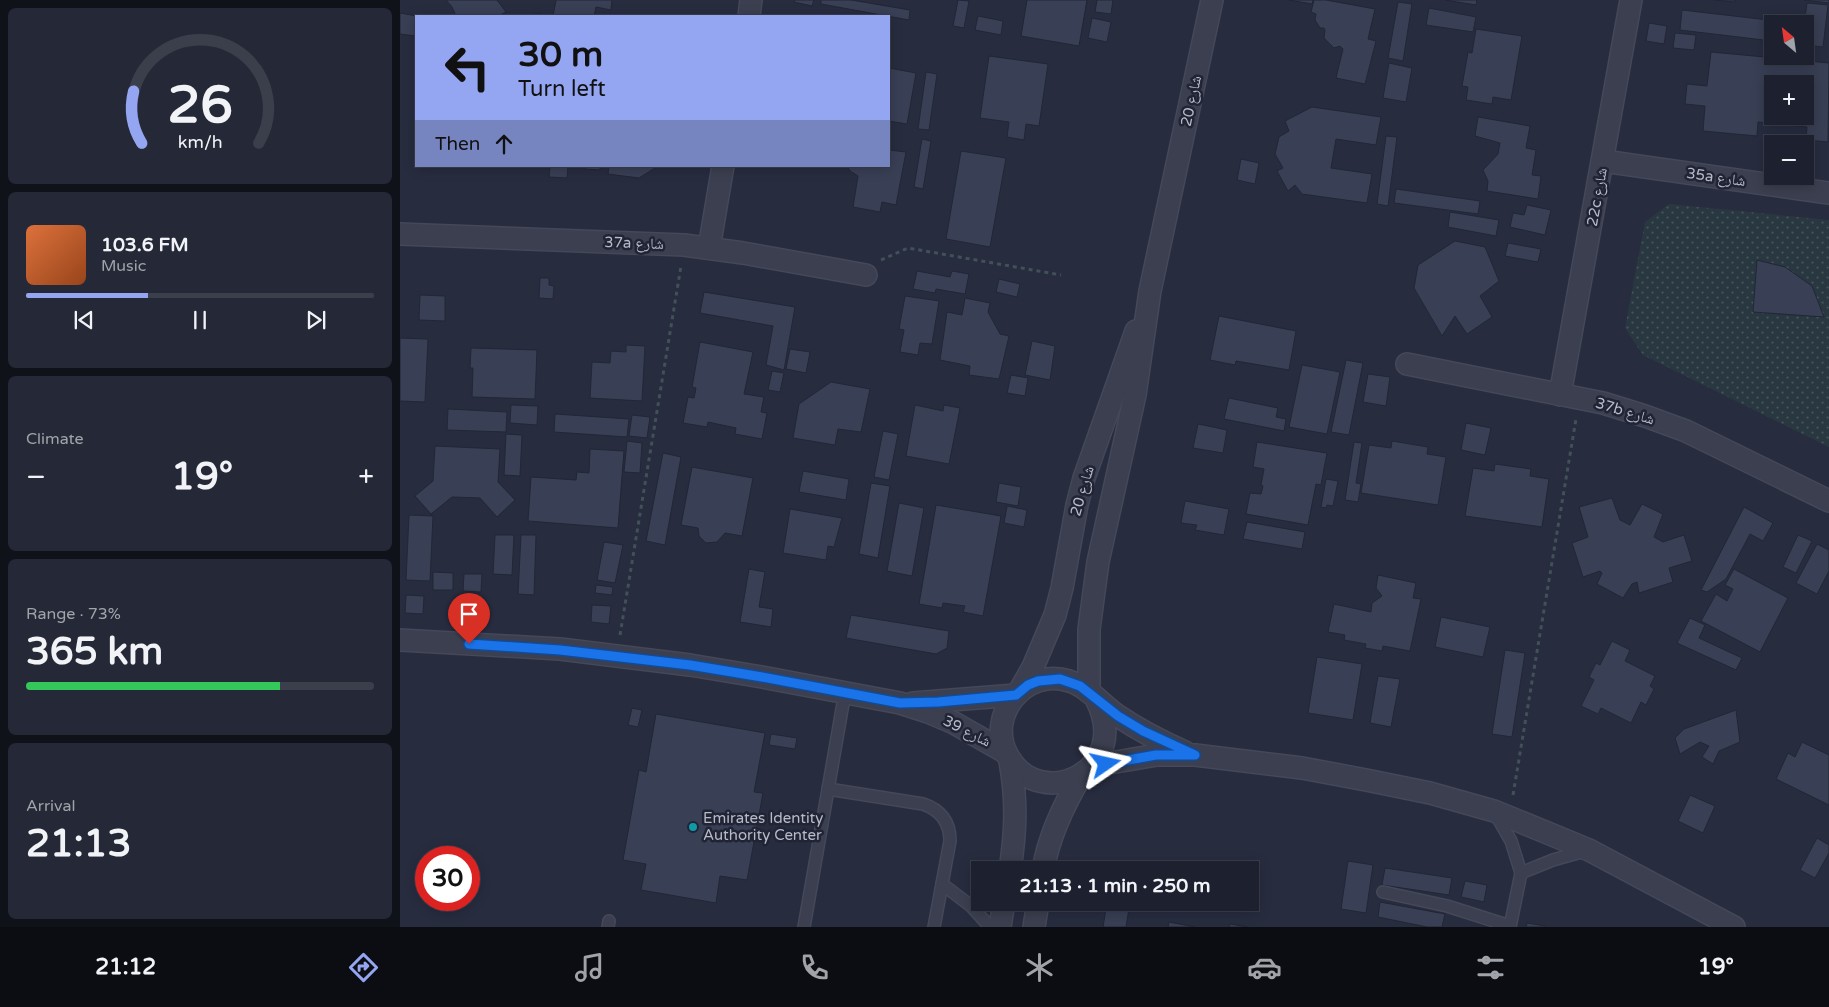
<!DOCTYPE html>
<html lang="en">
<head>
<meta charset="utf-8">
<style>
  :root { --surface:#1d212f; --page:#252937; --text:#f1f3f6; --muted:#a0a3aa; --line:#3b3e4b; --accent:#94a5f1 }
  body { margin:0; font-family:"Varela Round","Noto Naskh Arabic",sans-serif; background:var(--page); color:var(--text); height:100vh; display:flex; flex-direction:column; font-size:19px; white-space:nowrap }
  * { box-sizing:border-box; margin:0 }
  p { font-size:16px; color:var(--muted) }
  .icon { flex:none; width:28px; height:28px; fill:none; stroke:currentColor; stroke-width:2; stroke-linecap:round; stroke-linejoin:round }
  .map { position:relative; flex:1; overflow:hidden }
  .side { display:flex; flex-direction:column; gap:8px; padding:8px; background:#10121a; width:400px }
  .side>* { flex:none }
  .guide { position:absolute; left:15px; top:15px; width:475px; height:152px; border-radius:0px; box-shadow:0 2px 12px #0003,0 0 0 1px var(--line); background:#94a5f1; color:#111; overflow:hidden }
  .needle { width:32px; rotate:331deg }
  .fabs { position:absolute; left:1364px; top:15px; display:grid; gap:10px }
  .fabs a { display:grid; place-items:center; width:50px; height:50px; border-radius:0px; background:var(--surface); box-shadow:0 2px 12px #0003,0 0 0 1px var(--line); font-size:25px }
  .speed { position:absolute; left:15px; top:846px; display:flex; gap:10px; font-size:25px; font-weight:700; text-align:center }
  .speed>* { display:grid; place-content:center; width:65px; height:65px; border-radius:50%; background:var(--surface); box-shadow:0 2px 12px #0003,0 0 0 1px var(--line); line-height:1 }
  .speed .limit { border:8px solid #d22; background:#fff; color:#111 }
  .pin { position:absolute; display:grid; place-items:center; width:42px; height:42px; color:#fff; margin:-51px -21px; border-radius:50% 50% 50% 0; rotate:-45deg; box-shadow:0 0 5px #0007 }
  .pin .icon { rotate:45deg }
  .me { position:absolute; width:55px; margin:-28px; rotate:79deg; stroke-linejoin:round; filter:drop-shadow(0 0 4px #0008) }
  .turn { display:flex; align-items:center; gap:18px; height:105px; padding:0 20px; font-size:22px }
  .turn .icon { width:65px; height:65px; stroke-width:2.5 }
  .turn b { display:block; font-size:35px; line-height:42px }
  .then { display:flex; align-items:center; height:48px; padding:0 20px; background:#0003; gap:10px; font-size:19px }
  .big { font-size:38px; font-weight:800; line-height:1.1 }
  .side .tile { flex:1; display:flex; flex-direction:column; justify-content:center; gap:8px; min-width:0; padding:0 18px; border-radius:8px; background:var(--page) }
  .side .dial { align-items:center; gap:0 }
  .dial svg { height:130px; overflow:visible; fill:none; stroke:var(--line); stroke-width:7; stroke-linecap:round; text-anchor:middle }
  .dial text { fill:var(--text); stroke:none }
  .song { display:flex; align-items:center; gap:15px }
  .cover { width:60px; height:60px; border-radius:8px; background:linear-gradient(135deg,hsl(20 70% 55%),hsl(20 70% 35%)) }
  .played { height:5px; border-radius:2px; background:linear-gradient(90deg,var(--accent) 35%,var(--line) 35%) }
  .keys { display:flex; justify-content:space-around; direction:ltr }
  .heat { display:flex; justify-content:space-between; align-items:center; font-size:28px; direction:ltr }
  .charge { height:8px; border-radius:4px; background:linear-gradient(90deg,#34c759 73%,var(--line) 0) }
  .trip { position:absolute; left:571px; top:861px; width:288px; height:50px; border-radius:0px; background:var(--surface); box-shadow:0 2px 12px #0003,0 0 0 1px var(--line); font-weight:800; line-height:50px; text-align:center }
  .tab-bar { display:flex; height:80px; justify-content:space-around; align-items:center; background:#0c0d13; color:var(--muted) }
  .tab-bar .icon { width:35px; height:35px }
  .tab-bar .active { color:var(--accent) }
  .tab-bar b { font-size:22px; color:var(--text) }
  main { display:flex; flex:1; min-height:0 }
  .map>svg:first-child { display:block }
</style>
</head>
<body>
<main>
<section class="side">
<div class="tile dial"><svg viewBox="0 0 100 80">
<path d="M14 69A42 42 0 1 1 86 69"/>
<path d="M14 69A42 42 0 0 1 9 37" stroke="#94a5f1"/>
<text x="50" y="56" font-size="32" font-weight="700">26</text>
<text x="50" y="72" font-size="11">km/h</text>
</svg></div>
<div class="tile">
<div class="song"><i class="cover"></i><div><b>103.6 FM</b><p>Music</p></div></div>
<div class="played"></div>
<div class="keys"><svg class="icon" aria-label="previous" viewBox="0 0 24 24"><path d="M18 5L8 12l10 7zM5 5v14"/></svg><svg class="icon" aria-label="pause" viewBox="0 0 24 24"><path d="M8 5v14M16 5v14"/></svg><svg class="icon" aria-label="next" viewBox="0 0 24 24"><path d="M6 5l10 7-10 7zM19 5v14"/></svg></div>
</div>
<div class="tile"><p>Climate</p>
<div class="heat"><a>−</a><b class="big">19°</b><a>+</a></div>
</div>
<div class="tile"><p>Range · 73%</p><b class="big">365 km</b><div class="charge"></div></div>
<div class="tile"><p>Arrival</p><b class="big">21:13</b></div>
</section>
<div class="map">
<svg width="1429" height="927" viewBox="0 0 1429 927">
  <defs>
    <pattern id="grass-dots" width="8" height="8" patternUnits="userSpaceOnUse" patternTransform="scale(1.25)"><rect width="8" height="8" fill="#293840"/><path d="M2 2h.1M6 6h.1" fill="none" stroke="#46535a" stroke-width="1.8" stroke-linecap="round"/></pattern>
  </defs>
  <rect width="100%" height="100%" fill="#272c3f"/>
  <polygon fill="url(#grass-dots)" points="1269,204 1429,220 1429,447 1243,355 1225,328 1245,222"/>
  <g fill="#393f54" stroke="#222636" fill-rule="evenodd">
    <polygon points="46,0 97,0 106,12 98,16 56,16 52,7"/>
    <polygon points="156,0 212,0 211,10 196,7 194,16 153,16"/>
    <polygon points="395,0 414,0 412,6 394,2"/>
    <polygon points="421,0 451,0 510,10 509,20 421,4"/>
    <polygon points="558,0 569,1 564,28 553,26"/>
    <polygon points="627,0 687,0 679,46 621,36"/>
    <polygon points="697,0 713,0 711,14 695,12"/>
    <polygon points="889,0 913,0 912,4"/>
    <polygon points="914,0 926,0 975,9 968,39 976,41 965,84 936,78 943,49 940,46 934,48 924,38 925,30 924,28 920,28 915,20 916,14 911,12"/>
    <polygon points="1045,0 1077,0 1076,5"/>
    <polygon points="1314,0 1335,0 1335,2"/>
    <polygon points="1404,0 1429,0 1429,3"/>
    <polygon points="998,2 1012,4 1003,61 988,58"/>
    <polygon points="1407,3 1428,5 1423,47 1405,45 1404,24"/>
    <polygon points="1029,8 1076,17 1073,32 1026,25"/>
    <polygon points="1282,10 1403,24 1372,24 1372,41 1280,30"/>
    <polygon points="0,13 17,16 16,36 0,34"/>
    <polygon points="137,13 144,15 143,16 131,16"/>
    <polygon points="578,16 603,21 601,35 575,30"/>
    <polygon points="692,18 711,22 707,42 688,38"/>
    <polygon points="1249,23 1267,26 1264,44 1246,41"/>
    <polygon points="1076,29 1122,36 1111,100 1093,97 1092,104 1066,100 1068,87 1062,86 1068,52 1072,53"/>
    <polygon points="1275,33 1296,35 1294,50 1273,48"/>
    <path d="M1311,52L1429,63L1428,142L1406,140L1407,127L1358,122L1357,136L1303,131L1305,106L1285,104L1287,84L1307,86ZM1372,84H1405V116H1372Z"/>
    <polygon points="589,56 648,64 639,126 626,124 624,140 607,137 609,122 580,118"/>
    <polygon points="989,63 1012,68 1006,102 983,98"/>
    <polygon points="489,68 516,73 507,124 489,121"/>
    <polygon points="526,72 537,74 529,130 518,129"/>
    <polygon points="912,107 981,117 976,145 936,139 931,168 972,174 967,203 902,194 895,185 888,191 877,171 883,168 875,154 879,137 889,131 885,121"/>
    <polygon points="1078,117 1130,126 1126,148 1136,150 1132,175 1141,176 1138,199 1087,191 1088,181 1083,170 1098,154 1100,143 1075,136"/>
    <polygon points="986,136 997,137 988,206 977,204"/>
    <polygon points="522,139 531,141 523,189 514,187"/>
    <polygon points="489,150 506,152 496,205 482,202 480,212 453,207 458,176 450,171 447,166 489,166"/>
    <polygon points="561,151 606,158 590,247 546,239"/>
    <polygon points="841,159 859,163 855,184 837,180"/>
    <polygon points="150,166 168,166 167,178 149,177"/>
    <polygon points="185,166 200,166 200,170 185,169"/>
    <polygon points="209,166 258,166 239,178 208,174"/>
    <polygon points="996,189 1080,201 1078,214 994,203"/>
    <polygon points="1127,205 1151,210 1145,235 1110,227 1113,213 1124,215"/>
    <polygon points="1050,212 1099,220 1096,236 1048,227"/>
    <polygon points="1055,241 1085,247 1099,281 1080,296 1092,317 1067,334 1055,316 1042,336 1014,288 1018,265"/>
    <polygon points="1108,243 1141,249 1138,262 1105,256"/>
    <polygon points="1357,260 1385,267 1412,286 1424,317 1353,312"/>
    <polygon points="517,271 550,277 552,271 569,274 565,294 536,289 535,293 513,289"/>
    <polygon points="140,278 149,278 149,285 154,286 153,299 139,298"/>
    <polygon points="599,279 620,284 617,297 596,292"/>
    <polygon points="304,292 395,307 384,370 366,365 373,326 300,313"/>
    <polygon points="20,295 45,296 45,321 19,320"/>
    <polygon points="505,296 539,301 532,344 520,343 518,355 500,352 504,330 499,329"/>
    <polygon points="565,298 590,303 588,312 600,334 609,336 599,379 569,375 570,366 540,360 547,312 562,315"/>
    <polygon points="819,316 896,331 889,370 836,361 835,365 810,360"/>
    <polygon points="0,338 28,339 25,402 0,401"/>
    <polygon points="632,341 655,346 650,380 625,375"/>
    <polygon points="300,342 353,352 344,394 364,397 361,412 367,413 362,439 335,434 336,428 308,422 307,427 283,423 288,397 294,398 296,388 292,387"/>
    <polygon points="226,345 245,346 242,401 190,398 192,362 210,363 211,351 226,352"/>
    <polygon points="71,348 137,350 135,399 72,397 73,368 70,368"/>
    <polygon points="390,349 410,352 406,373 386,369"/>
    <polygon points="946,360 963,363 949,435 931,432"/>
    <polygon points="902,365 940,372 927,434 889,427"/>
    <polygon points="372,371 384,373 380,392 368,390"/>
    <polygon points="968,374 990,377 986,406 963,402"/>
    <polygon points="611,375 628,378 625,396 607,393"/>
    <polygon points="431,382 470,389 461,432 438,429 435,445 393,438 399,404"/>
    <polygon points="829,398 878,408 876,417 886,419 884,431 824,419"/>
    <polygon points="111,405 138,406 137,425 110,423"/>
    <polygon points="515,405 543,411 544,405 560,408 549,464 506,456"/>
    <polygon points="48,409 107,412 106,432 47,430"/>
    <polygon points="155,414 229,419 227,437 154,432"/>
    <polygon points="232,415 250,417 247,438 229,436"/>
    <polygon points="1066,423 1091,428 1085,455 1061,450"/>
    <polygon points="798,424 827,430 823,453 793,448"/>
    <polygon points="483,431 498,434 489,480 474,477"/>
    <polygon points="106,434 122,435 120,476 104,475"/>
    <polygon points="227,441 242,443 240,473 224,472"/>
    <polygon points="992,441 1028,447 1027,454 1046,457 1038,505 961,493 969,445 991,448"/>
    <polygon points="857,442 927,453 921,485 916,484 908,525 846,514 850,493 861,494 863,486 861,485 864,469 853,467"/>
    <polygon points="954,442 962,443 956,483 961,484 958,502 945,500"/>
    <polygon points="35,446 100,449 98,482 115,500 97,517 80,498 52,497 31,514 15,496 33,481"/>
    <polygon points="190,449 224,451 218,528 128,521 131,477 176,480 177,472 189,473"/>
    <polygon points="263,453 281,457 265,545 246,541"/>
    <polygon points="1095,464 1131,469 1130,476 1149,479 1142,527 1065,516 1073,468 1094,471"/>
    <polygon points="292,467 353,478 342,536 325,533 317,542 306,543 299,536 298,528 281,525"/>
    <polygon points="403,471 449,479 446,500 399,492"/>
    <polygon points="926,479 938,481 933,506 927,505 926,508 921,507"/>
    <polygon points="471,483 490,486 478,558 459,554"/>
    <polygon points="599,483 621,487 618,506 596,502"/>
    <polygon points="1212,498 1220,520 1230,525 1242,504 1263,514 1254,537 1263,542 1284,535 1292,561 1269,568 1273,582 1239,593 1237,582 1232,584 1223,598 1197,584 1202,573 1200,571 1183,577 1172,543 1188,537 1179,507"/>
    <polygon points="785,501 829,509 824,535 795,530 797,525 781,523"/>
    <polygon points="499,503 524,508 512,576 487,571"/>
    <polygon points="536,505 601,516 583,616 563,612 565,606 543,603 542,608 519,604"/>
    <polygon points="607,506 627,510 624,527 604,523"/>
    <polygon points="1344,507 1373,523 1363,541 1350,534 1326,579 1307,592 1301,590"/>
    <polygon points="390,509 442,518 434,547 428,546 426,560 383,553"/>
    <polygon points="9,515 33,516 30,581 6,580"/>
    <polygon points="847,522 905,532 902,549 843,539"/>
    <polygon points="95,535 114,535 112,575 93,574"/>
    <polygon points="121,535 136,535 134,595 118,594"/>
    <polygon points="1398,535 1412,541 1396,573 1383,567"/>
    <polygon points="204,542 223,545 215,583 197,580"/>
    <polygon points="1417,544 1429,550 1429,571 1417,594 1396,583"/>
    <polygon points="349,569 365,572 359,607 373,609 371,627 340,622"/>
    <polygon points="1334,569 1388,598 1360,652 1301,621 1316,594 1327,601 1333,589 1325,585"/>
    <polygon points="33,572 53,573 53,590 33,590"/>
    <polygon points="64,574 82,574 81,592 63,591"/>
    <polygon points="978,575 1016,583 1013,598 1021,599 1010,651 983,646 982,651 965,648 966,644 944,640 945,635 928,632 934,604 971,612 972,603 982,596 976,588"/>
    <polygon points="196,585 213,587 212,595 195,593"/>
    <polygon points="6,595 24,596 23,614 5,613"/>
    <polygon points="192,605 211,606 209,624 191,622"/>
    <polygon points="451,615 549,631 547,648 536,654 446,638"/>
    <polygon points="1041,617 1090,627 1083,657 1035,647"/>
    <polygon points="1290,618 1305,625 1299,638 1342,658 1336,670 1277,643"/>
    <polygon points="1212,641 1230,650 1225,661 1255,676 1250,686 1254,689 1246,705 1241,702 1231,723 1201,708 1198,714 1181,706 1194,680 1189,677 1196,663 1200,665"/>
    <polygon points="1105,650 1125,653 1112,737 1092,734"/>
    <polygon points="917,657 962,664 953,720 908,713"/>
    <polygon points="978,676 1000,679 991,727 970,723"/>
    <polygon points="232,708 242,710 238,727 228,725"/>
    <polygon points="1336,710 1340,742 1319,751 1313,764 1302,757 1309,746 1300,742 1280,754 1275,738 1284,729"/>
    <polygon points="256,714 365,733 354,792 363,793 347,880 320,876 316,903 241,890 246,864 223,860 239,770 246,772"/>
    <polygon points="371,734 397,738 395,749 369,745"/>
    <polygon points="1402,742 1429,755 1429,805 1376,779 1388,753 1395,757"/>
    <polygon points="1290,795 1315,806 1303,833 1278,821"/>
    <polygon points="1417,838 1429,845 1429,853 1415,878 1400,870"/>
    <polygon points="948,861 973,865 966,913 941,909"/>
    <polygon points="985,868 1052,878 1049,895 982,885"/>
    <polygon points="1065,881 1087,885 1084,902 1061,897"/>
    <polygon points="707,902 730,902 726,927 703,927"/>
    <polygon points="980,902 1045,914 1042,927 1027,927 978,917"/>
    <polygon points="769,922 795,927 768,927"/>
    <polygon points="1127,923 1145,926 1145,927 1126,927"/>
    <polygon points="830,924 848,927 829,927"/>
  </g>
  <g fill="none" stroke-linecap="round" stroke-linejoin="round">
    <g stroke="#444858" stroke-width="14">
      <g id="lane">
        <path d="M428,789L523,804C541,810 550,822 550,841L534,927"/>
        <polyline points="1096,815 1111,841 1121,873 1110,927"/>
        <polyline points="1121,873 1153,860 1185,851"/>
        <polyline points="542,884 571,906 590,927"/>
        <polyline points="983,892 1047,906 1110,926"/>
        <polyline points="208,927 209,921"/>
        <polyline points="404,927 445,692"/>
      </g>
    </g>
    <g stroke="#444858" stroke-width="24">
      <g id="street">
        <polyline points="349,16 351,0"/>
        <polyline points="1203,161 1429,193"/>
        <polyline points="0,234 284,245 343,253 466,275"/>
        <polyline points="309,248 323,166"/>
        <polyline points="1007,364 1203,403 1245,416 1286,431 1429,501"/>
        <polyline points="1160,395 1231,0"/>
        <polyline points="0,640 160,649 290,665 362,677 500,703 528,712 554,723 605,752"/>
        <polyline points="620,690 633,667 655,615 662,588 677,505 684,478 736,331"/>
        <polyline points="689,692 689,629 698,562 735,395 750,291 812,0"/>
        <path d="M696,699C734,772 639,813 608,756C585,716 625,667 669,681C687,686 702,705 718,716C739,730 762,742 785,752"/>
        <polyline points="513,703 616,695"/>
        <polyline points="692,766 757,755 795,755 902,768 966,780 1030,793 1094,811 1189,850 1334,927"/>
        <path d="M610,870C616,830 617,801 610,761"/>
        <path d="M643,870C649,835 664,804 682,774"/>
        <polyline points="600,927 604,902"/>
        <polyline points="634,927 638,902"/>
      </g>
    </g>
    <g stroke="#425157" stroke-width="3" stroke-dasharray="4 4" stroke-linecap="butt">
      <polyline points="481,260 508,248 661,275"/>
      <polyline points="220,635 281,266"/>
      <polyline points="1113,795 1176,419"/>
    </g>
    <use href="#lane" stroke="#3b3f4f" stroke-width="11"/>
    <use href="#street" stroke="#3b3f4f" stroke-width="21"/>
  </g>
  <g fill="none" stroke-linecap="round" stroke-linejoin="round">
    <g stroke="#114b97" stroke-width="12">
      <polyline id="route" points="69,644 160,650 290,665 362,677 500,703 538,702 616,695 628,685 638,681 660,679 680,686 718,716 743,731 795,755 756,755 706,764"/>
    </g>
    <use href="#route" stroke="#1a73e8" stroke-width="9"/>
  </g>
  <circle fill="#0f9aa8" stroke="#202434" stroke-width="2" cx="293" cy="827" r="5"/>
  <g text-anchor="middle" stroke-width="5" stroke-linejoin="round" paint-order="stroke">
    <g font-size="15" fill="#b7bbc9" stroke="#202434">
      <text transform="translate(791 101) rotate(-78)" y="5">شارع 20</text>
      <text transform="translate(1316 177) rotate(8)" y="5">35a شارع</text>
      <text transform="translate(1197 197) rotate(-80)" y="5">22c شارع</text>
      <text transform="translate(234 243) rotate(2)" y="5">37a شارع</text>
      <text transform="translate(1225 411) rotate(17)" y="5">37b شارع</text>
      <text transform="translate(682 491) rotate(-74)" y="5">شارع 20</text>
      <text transform="translate(567 731) rotate(27)" y="5">شارع 39</text>
    </g>
    <g font-size="15" fill="#b7bbc9" stroke="#202434" text-anchor="start">
      <text x="303" y="823">Emirates Identity<tspan x="303" dy="17">Authority Center</tspan></text>
    </g>
  </g>
</svg>
<div class="fabs">
<a><svg class="needle" viewBox="-14 -14 28 28"><path d="M0-13l5 13h-10z" fill="#e53935"/><path d="M0 13l5-13h-10z" fill="#a0a3aa"/></svg></a>
<a>+</a>
<a>−</a>
</div>
<div class="speed"><div class="limit">30</div></div>
<div class="pin" style="left:69px;top:644px;background:#d93025"><svg class="icon" aria-label="arrive" viewBox="0 0 24 24"><path d="M6 21V4h12l-3 4 3 4H6"/></svg></div>
<svg class="me" style="left:706px;top:764px" viewBox="-20 -20 40 40"><path d="M0-17L14 15 0 8-14 15z" fill="#1a73e8" stroke="#fff" stroke-width="4"/></svg>
<div class="trip">21:13 · 1 min · 250 m</div>
<div class="guide">
<div class="turn"><svg class="icon" aria-label="left" viewBox="0 0 24 24"><path d="M17 20v-9H6M10 6l-5 5 5 5"/></svg><div><b>30 m</b>Turn left</div></div>
<div class="then">Then<svg class="icon" aria-label="ahead" viewBox="0 0 24 24"><path d="M12 20V5M6 11l6-6 6 6"/></svg></div>
</div>
</div>
</main>
<nav class="tab-bar">
<b>21:12</b>
<svg class="icon active" aria-label="directions" viewBox="0 0 24 24"><path d="M12 3l9 9-9 9-9-9zM9 14v-3h6M13 9l2 2-2 2"/></svg>
<svg class="icon" aria-label="music" viewBox="0 0 24 24"><path d="M9 18V5l10-2v13"/><circle cx="6" cy="18" r="3"/><circle cx="16" cy="16" r="3"/></svg>
<svg class="icon" aria-label="phone" viewBox="0 0 24 24"><path d="M5 4h4l2 5-3 2q2 4 5 5l2-3 5 2v4C11 20 4 13 5 4z"/></svg>
<svg class="icon" aria-label="climate" viewBox="0 0 24 24"><path d="M12 3v18M4 7l16 10M4 17L20 7"/></svg>
<svg class="icon" aria-label="car" viewBox="0 0 24 24"><path d="M5 17H2v-5l4-1 3-4h7l3 4 3 1v5h-3M9 17h6M6 11h13"/><circle cx="7" cy="17" r="2"/><circle cx="17" cy="17" r="2"/></svg>
<svg class="icon" aria-label="filters" viewBox="0 0 24 24"><path d="M4 7h16M4 17h16"/><circle cx="9" cy="7" r="2"/><circle cx="15" cy="17" r="2"/></svg>
<b>19°</b>
</nav>
</body>
</html>
